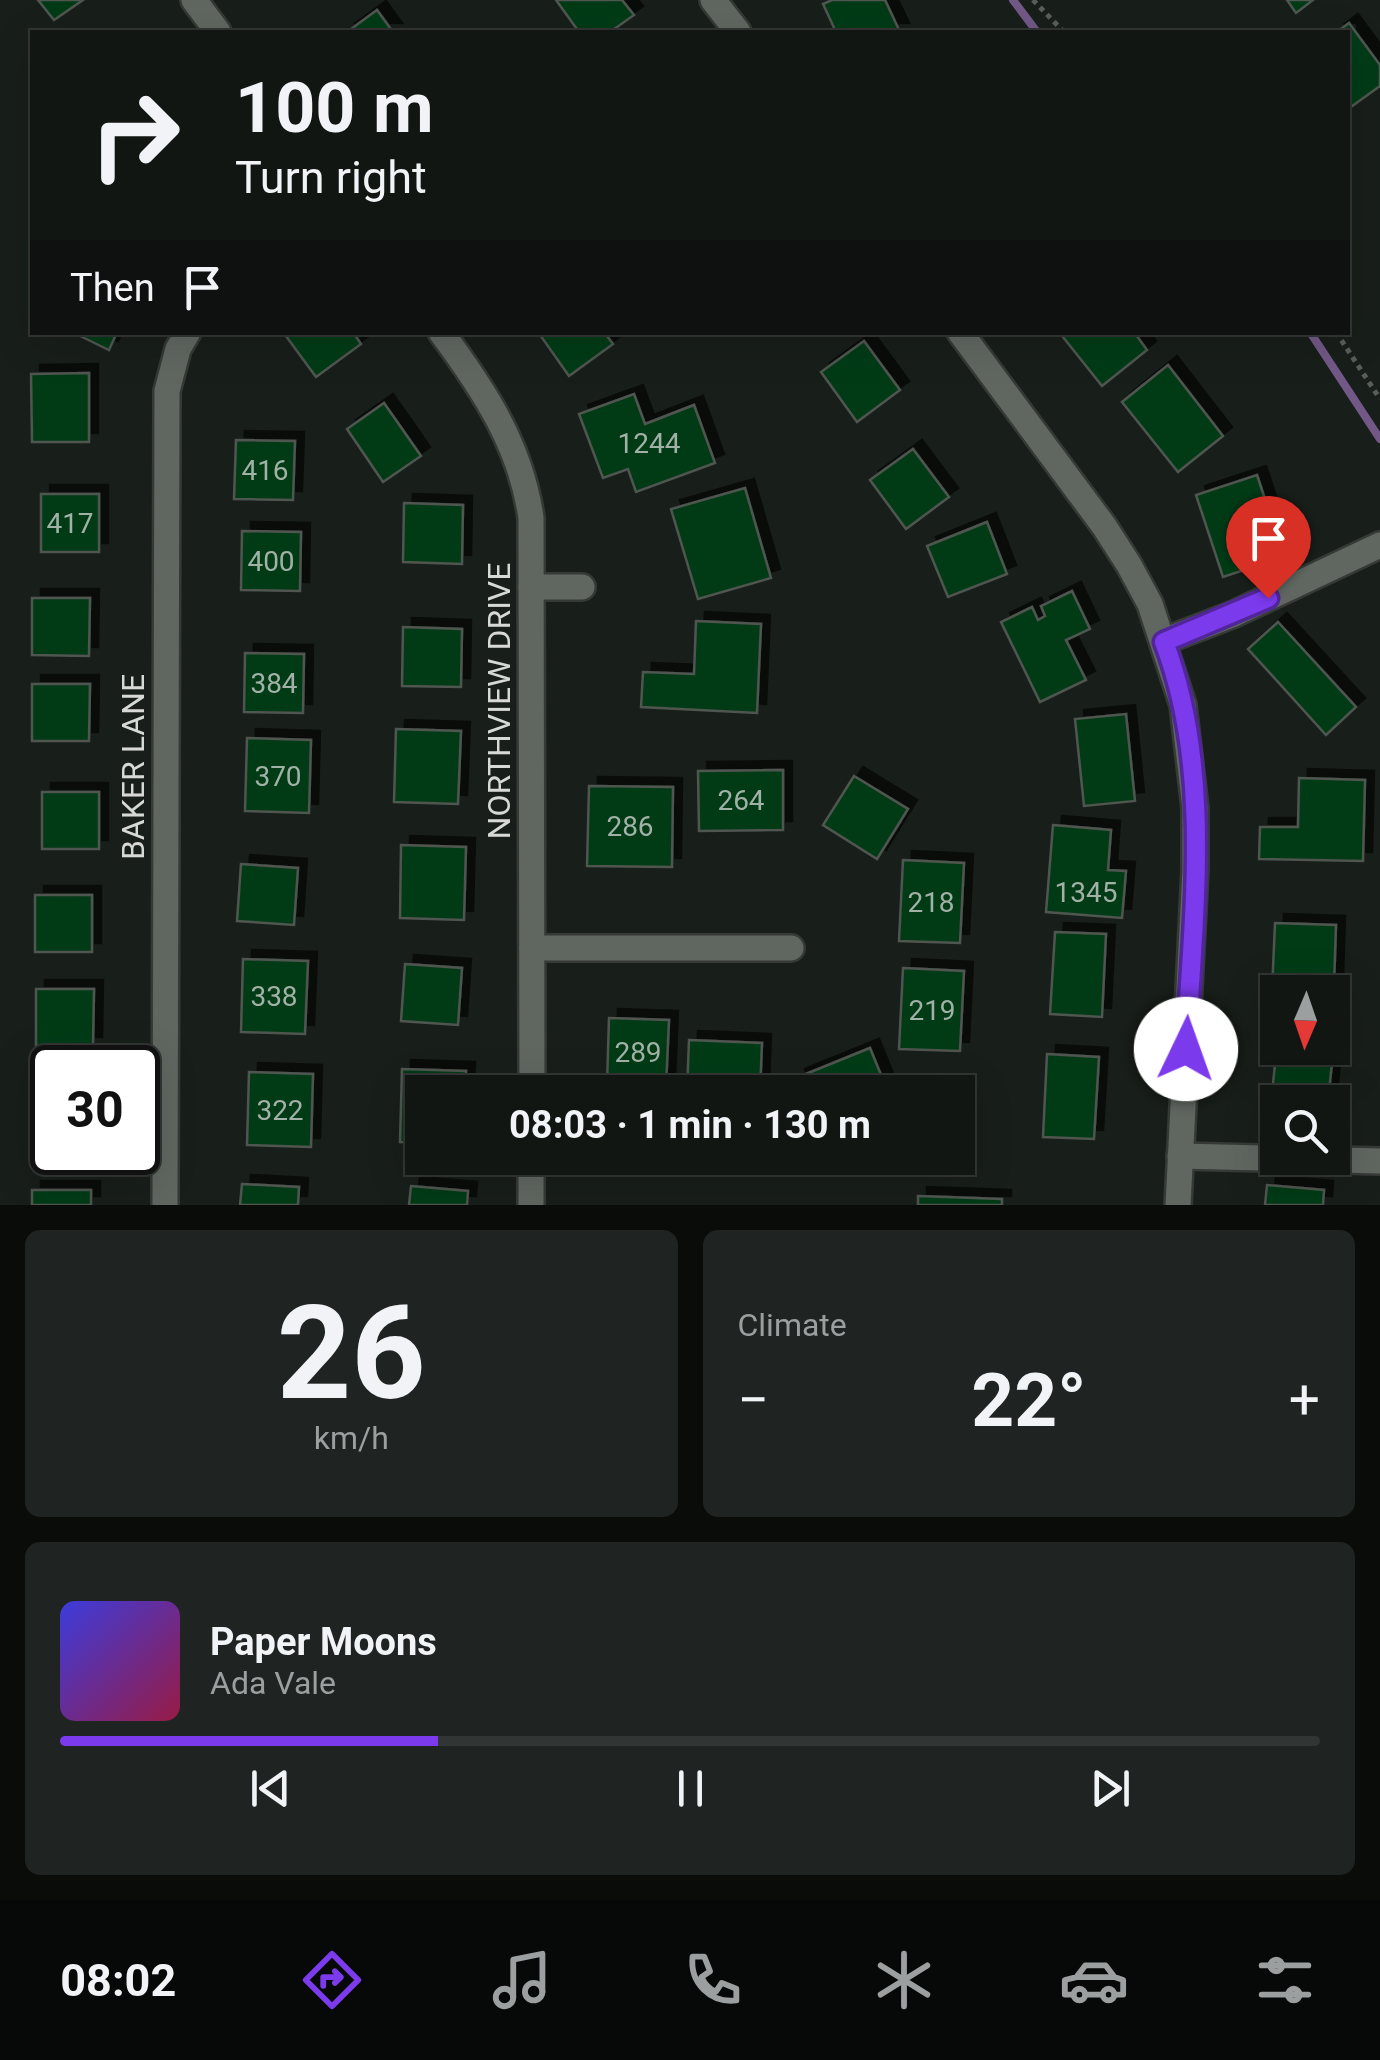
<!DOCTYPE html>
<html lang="en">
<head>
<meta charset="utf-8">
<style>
  :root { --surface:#121613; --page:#1f2321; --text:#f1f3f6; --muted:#9c9fa0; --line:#313533; --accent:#7c3aed }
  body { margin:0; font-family:Roboto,sans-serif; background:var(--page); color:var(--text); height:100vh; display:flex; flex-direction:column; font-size:38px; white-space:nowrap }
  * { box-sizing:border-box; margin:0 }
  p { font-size:32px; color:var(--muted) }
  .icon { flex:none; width:55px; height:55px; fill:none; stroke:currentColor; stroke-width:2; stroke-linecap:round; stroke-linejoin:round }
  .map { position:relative; height:1205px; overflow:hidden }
  .side { display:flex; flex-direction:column; gap:25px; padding:25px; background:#0a0c0a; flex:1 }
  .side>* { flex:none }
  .hud { position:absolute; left:30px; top:30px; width:1320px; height:305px; border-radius:0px; box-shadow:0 10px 40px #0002,0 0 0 2px var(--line); background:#121613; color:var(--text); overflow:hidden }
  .needle { width:65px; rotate:182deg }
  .fabs { position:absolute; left:1260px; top:975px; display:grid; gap:20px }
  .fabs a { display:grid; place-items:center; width:90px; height:90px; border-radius:0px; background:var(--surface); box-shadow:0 10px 40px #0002,0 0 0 2px var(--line); font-size:50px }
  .speed { position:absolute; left:30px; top:1045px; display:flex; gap:20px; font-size:50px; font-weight:700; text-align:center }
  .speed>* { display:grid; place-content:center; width:130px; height:130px; border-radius:50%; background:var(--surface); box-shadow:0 10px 40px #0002,0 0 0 2px var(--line); line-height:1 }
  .speed .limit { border:5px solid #111; border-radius:15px; background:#fff; color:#111 }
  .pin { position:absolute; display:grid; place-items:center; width:85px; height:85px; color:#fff; margin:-102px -42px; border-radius:50% 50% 50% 0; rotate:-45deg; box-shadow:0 0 10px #0007 }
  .pin .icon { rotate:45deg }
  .me { position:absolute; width:110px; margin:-55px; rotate:3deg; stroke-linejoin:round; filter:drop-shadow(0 0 8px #0008) }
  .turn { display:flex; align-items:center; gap:35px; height:210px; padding:0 40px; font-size:45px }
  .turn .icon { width:130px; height:130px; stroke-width:2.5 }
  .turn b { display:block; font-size:70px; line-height:85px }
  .then { display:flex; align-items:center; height:95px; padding:0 40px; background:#0003; gap:20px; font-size:38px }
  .big { font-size:75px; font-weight:700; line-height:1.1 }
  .side .widget { flex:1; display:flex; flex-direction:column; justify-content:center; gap:15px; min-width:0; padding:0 35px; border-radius:15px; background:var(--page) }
  .side .dial { align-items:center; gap:0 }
  .dial b { font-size:130px; line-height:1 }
  .song { display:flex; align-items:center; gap:30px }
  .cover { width:120px; height:120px; border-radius:15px; background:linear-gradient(135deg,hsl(240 70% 55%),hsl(340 70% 35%)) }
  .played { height:10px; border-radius:5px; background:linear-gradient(90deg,var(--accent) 30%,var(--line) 30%) }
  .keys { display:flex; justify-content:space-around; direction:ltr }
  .heat { display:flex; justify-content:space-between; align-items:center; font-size:55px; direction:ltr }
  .side .tiles { flex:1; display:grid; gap:25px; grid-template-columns:1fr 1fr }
  .widget:last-child { grid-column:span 2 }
  .trip { position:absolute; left:405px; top:1075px; width:570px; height:100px; border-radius:0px; background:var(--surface); box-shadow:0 10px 40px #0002,0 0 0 2px var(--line); font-weight:700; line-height:100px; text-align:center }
  .tab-bar { display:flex; height:160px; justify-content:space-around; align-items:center; background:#070908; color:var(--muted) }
  .tab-bar .icon { width:70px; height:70px }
  .tab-bar .on { color:var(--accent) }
  .tab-bar b { font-size:45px; color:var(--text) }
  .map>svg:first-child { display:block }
</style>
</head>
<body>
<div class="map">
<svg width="1380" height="1205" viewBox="0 0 1380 1205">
  <defs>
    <filter id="shadow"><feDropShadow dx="9" dy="-9" stdDeviation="0" flood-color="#0009"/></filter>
  </defs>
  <rect width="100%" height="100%" fill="#181e19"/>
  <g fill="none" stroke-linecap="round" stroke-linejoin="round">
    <g stroke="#715887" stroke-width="8">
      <polyline points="1013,0 1037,32"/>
      <polyline points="1310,332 1380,439"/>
    </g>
  </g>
  <g fill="#063a18" stroke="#4f5550" stroke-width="2.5" filter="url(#shadow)">
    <polygon points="38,0 83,0 54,20"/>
    <polygon points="556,0 622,0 634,15 610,32 579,32"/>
    <polygon points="832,0 885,0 900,32 836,32 823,4"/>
    <polygon points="1287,0 1313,0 1296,13"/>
    <polygon points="377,10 393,32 347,32"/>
    <polygon points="1349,23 1380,65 1380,86 1348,109 1348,32 1337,32"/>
    <polygon points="72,332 117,332 109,350"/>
    <polygon points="283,332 353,332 361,344 316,377"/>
    <polygon points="538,332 604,332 613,344 569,376"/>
    <polygon points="1059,332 1134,332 1147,350 1102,386"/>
    <polygon points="864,341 900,390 857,422 821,372"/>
    <polygon points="1168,365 1223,436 1178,472 1122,402"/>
    <polygon points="89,373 89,442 32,442 31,374"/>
    <polygon points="634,394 645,424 694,405 715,463 636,492 628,469 603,478 579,414"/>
    <polygon points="384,403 421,456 383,482 347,429"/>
    <polygon points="236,440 295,441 293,500 234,499"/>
    <polygon points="913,449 949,497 906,529 870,480"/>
    <polygon points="1257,475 1284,557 1223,577 1196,495"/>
    <polygon points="745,488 771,578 698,599 671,509"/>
    <rect x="41" y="494" width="58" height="58"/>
    <polygon points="404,503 463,505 462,564 403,562"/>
    <polygon points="987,522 1007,574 948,597 927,546"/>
    <polygon points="242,531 301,532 300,591 241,590"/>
    <polygon points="1072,591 1090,629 1066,640 1086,680 1040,702 1001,622 1032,607 1038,620 1045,616 1041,606"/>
    <polygon points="32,598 90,598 89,656 32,655"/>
    <polygon points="696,621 761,624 757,713 641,707 643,672 694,674"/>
    <polygon points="1278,622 1356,707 1326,735 1248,649"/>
    <polygon points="403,627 462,629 461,687 402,686"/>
    <polygon points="245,653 304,654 303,713 244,712"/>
    <polygon points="32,684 90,684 89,741 32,741"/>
    <polygon points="1126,714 1135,801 1084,806 1075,719"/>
    <polygon points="396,729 461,731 458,804 394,802"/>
    <polygon points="247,738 311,740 309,813 245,811"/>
    <polygon points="783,770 783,830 699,831 698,771"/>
    <polygon points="854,776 908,809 877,859 823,825"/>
    <polygon points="1299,778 1365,780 1363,861 1259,859 1260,827 1298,827"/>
    <polygon points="589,786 673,787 672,867 587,866"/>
    <rect x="42" y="792" width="57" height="57"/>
    <polygon points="1053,825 1111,830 1108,870 1126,871 1122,918 1046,912"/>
    <polygon points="401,845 466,847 464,920 400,918"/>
    <polygon points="903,860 964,863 960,943 899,941"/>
    <polygon points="241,864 298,868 294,925 237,921"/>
    <rect x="35" y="895" width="57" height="57"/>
    <polygon points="1275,923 1336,925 1333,1016 1332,992 1278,992 1278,1014 1271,1014"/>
    <polygon points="1055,932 1106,934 1102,1017 1050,1014"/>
    <polygon points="243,959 308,961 305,1034 241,1032"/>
    <polygon points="405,964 462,968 458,1025 401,1021"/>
    <polygon points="903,968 964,971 960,1051 899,1049"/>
    <polygon points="36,989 94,989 93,1046 36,1046"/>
    <polygon points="609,1018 669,1020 666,1087 607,1084"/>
    <polygon points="1332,1033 1335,1033 1328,1102 1271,1103 1278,1035 1278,1048 1332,1048"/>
    <polygon points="689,1040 762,1043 760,1092 687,1092"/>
    <polygon points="870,1048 888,1092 802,1092 796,1078"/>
    <polygon points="1047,1054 1099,1057 1094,1139 1043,1137"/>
    <polygon points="402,1069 466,1071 465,1092 422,1092 422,1143 400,1142"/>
    <polygon points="249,1072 313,1074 311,1147 247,1145"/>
    <rect x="40" y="1092" width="12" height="57"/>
    <polygon points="242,1184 299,1187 298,1205 240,1205"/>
    <polygon points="1267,1185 1324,1190 1323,1205 1265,1205"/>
    <polygon points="411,1186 468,1191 467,1205 409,1205"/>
    <rect x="32" y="1190" width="59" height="15"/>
    <polygon points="918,1196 1002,1199 1002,1205 918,1205"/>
  </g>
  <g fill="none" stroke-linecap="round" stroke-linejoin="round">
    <g stroke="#363a37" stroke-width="30">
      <g id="minor">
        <polyline points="194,0 218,32"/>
        <polyline points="713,0 738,32"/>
        <path d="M441,332C484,390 521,446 531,518L532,1092"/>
        <polyline points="960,332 1104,526 1129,565 1150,604 1183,705 1195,808 1195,870 1178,1205"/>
        <polyline points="531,587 582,587"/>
        <polyline points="1164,641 1234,614 1380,545"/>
        <polyline points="532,948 791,948"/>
        <polyline points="1180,1156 1380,1161"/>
        <polyline points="165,1205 167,391 178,349 188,332"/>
        <polyline points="531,1205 531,1158"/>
      </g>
    </g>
    <g stroke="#5a5e5a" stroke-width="5" stroke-dasharray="5 5" stroke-linecap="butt">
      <polyline points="1033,0 1064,32"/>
      <polyline points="1336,332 1380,399"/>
    </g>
    <use href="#minor" stroke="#606761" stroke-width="25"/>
  </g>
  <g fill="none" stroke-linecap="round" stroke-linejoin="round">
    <g stroke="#51269a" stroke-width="25">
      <path id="route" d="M1186,1049C1193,915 1213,770 1164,642L1268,598"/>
    </g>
    <use href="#route" stroke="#7c3aed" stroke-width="18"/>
  </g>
  <g text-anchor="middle" stroke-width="10" stroke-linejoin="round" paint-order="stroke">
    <g font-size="28" fill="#a2b1a6">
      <text x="649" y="453">1244</text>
      <text x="265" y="480">416</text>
      <text x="70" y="533">417</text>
      <text x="271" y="571">400</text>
      <text x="274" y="693">384</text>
      <text x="278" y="786">370</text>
      <text x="741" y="810">264</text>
      <text x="630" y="836">286</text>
      <text x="1086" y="902">1345</text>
      <text x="931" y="912">218</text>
      <text x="274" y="1006">338</text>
      <text x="932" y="1020">219</text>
      <text x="638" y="1062">289</text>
      <text x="280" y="1120">322</text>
    </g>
    <g font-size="32" fill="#d6d9d6" stroke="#181e19">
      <text transform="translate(499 701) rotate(-90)" y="11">NORTHVIEW DRIVE</text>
      <text transform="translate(133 767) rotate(-90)" y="11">BAKER LANE</text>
    </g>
  </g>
</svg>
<div class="fabs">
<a><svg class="needle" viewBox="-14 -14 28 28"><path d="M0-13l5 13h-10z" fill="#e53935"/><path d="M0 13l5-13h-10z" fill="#9c9fa0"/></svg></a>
<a><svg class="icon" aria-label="search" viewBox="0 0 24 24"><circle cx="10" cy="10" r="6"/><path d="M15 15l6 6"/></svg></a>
</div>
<div class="speed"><div class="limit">30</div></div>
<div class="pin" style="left:1268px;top:598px;background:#d93025"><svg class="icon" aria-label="arrive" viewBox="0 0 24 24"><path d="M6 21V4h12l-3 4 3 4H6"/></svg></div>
<svg class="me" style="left:1186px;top:1049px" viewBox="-20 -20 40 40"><circle r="19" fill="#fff"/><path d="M0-13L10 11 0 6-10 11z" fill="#7c3aed"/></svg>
<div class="trip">08:03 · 1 min · 130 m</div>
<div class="hud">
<div class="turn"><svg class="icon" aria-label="right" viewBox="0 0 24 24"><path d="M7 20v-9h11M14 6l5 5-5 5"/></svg><div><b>100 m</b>Turn right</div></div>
<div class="then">Then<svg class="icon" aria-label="arrive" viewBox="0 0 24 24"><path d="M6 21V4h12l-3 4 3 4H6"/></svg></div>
</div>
</div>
<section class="side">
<div class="tiles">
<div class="widget dial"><b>26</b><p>km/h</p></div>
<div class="widget"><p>Climate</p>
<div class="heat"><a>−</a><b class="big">22°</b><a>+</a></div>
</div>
<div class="widget">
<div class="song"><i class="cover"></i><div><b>Paper Moons</b><p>Ada Vale</p></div></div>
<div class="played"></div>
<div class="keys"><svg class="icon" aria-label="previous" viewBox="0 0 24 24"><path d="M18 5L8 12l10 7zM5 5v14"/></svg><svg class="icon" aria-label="pause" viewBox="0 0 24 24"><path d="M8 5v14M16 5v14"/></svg><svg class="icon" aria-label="next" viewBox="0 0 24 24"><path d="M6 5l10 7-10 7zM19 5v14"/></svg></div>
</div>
</div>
</section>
<nav class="tab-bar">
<b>08:02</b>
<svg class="icon on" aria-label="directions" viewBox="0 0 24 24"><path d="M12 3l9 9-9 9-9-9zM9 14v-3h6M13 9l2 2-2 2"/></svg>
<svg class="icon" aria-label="music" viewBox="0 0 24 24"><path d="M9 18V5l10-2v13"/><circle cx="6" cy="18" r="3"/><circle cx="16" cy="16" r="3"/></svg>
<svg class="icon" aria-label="phone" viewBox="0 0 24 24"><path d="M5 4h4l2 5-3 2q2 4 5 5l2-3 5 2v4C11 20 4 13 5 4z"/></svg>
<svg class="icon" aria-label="climate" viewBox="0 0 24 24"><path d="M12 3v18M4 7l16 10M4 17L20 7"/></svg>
<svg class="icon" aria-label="car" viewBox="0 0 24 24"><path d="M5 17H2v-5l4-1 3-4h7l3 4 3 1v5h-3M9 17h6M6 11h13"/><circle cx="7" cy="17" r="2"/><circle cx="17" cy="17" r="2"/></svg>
<svg class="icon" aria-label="filters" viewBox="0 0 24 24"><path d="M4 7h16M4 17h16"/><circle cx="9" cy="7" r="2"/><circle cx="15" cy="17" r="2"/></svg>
</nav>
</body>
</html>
